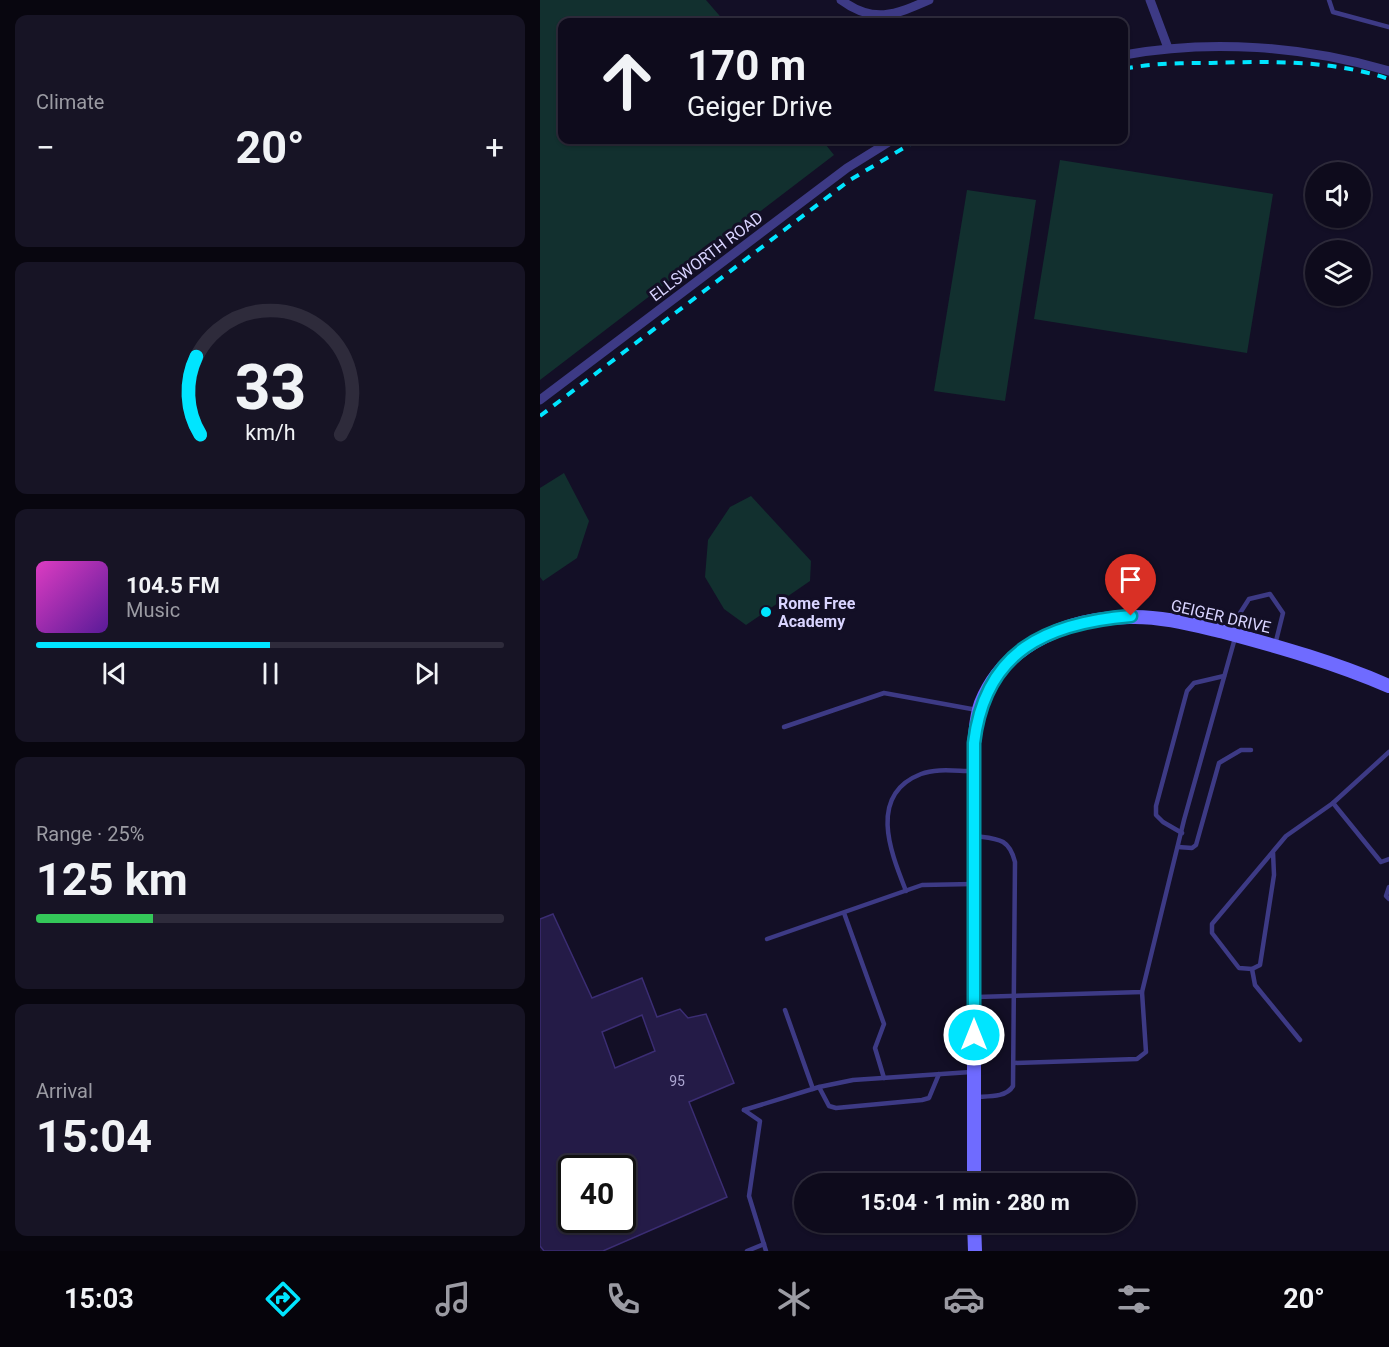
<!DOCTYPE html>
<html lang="en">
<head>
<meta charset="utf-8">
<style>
  :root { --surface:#0e0b1c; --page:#171425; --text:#f1f3f6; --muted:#9b9ba3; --line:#2e2b3b; --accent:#00e5ff }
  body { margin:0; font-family:Roboto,sans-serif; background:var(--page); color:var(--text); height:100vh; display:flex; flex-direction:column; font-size:22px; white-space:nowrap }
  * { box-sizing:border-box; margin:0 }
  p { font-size:20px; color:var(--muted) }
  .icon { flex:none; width:33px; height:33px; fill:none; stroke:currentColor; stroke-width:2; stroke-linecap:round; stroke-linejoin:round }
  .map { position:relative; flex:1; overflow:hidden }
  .sheet { display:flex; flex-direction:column; gap:15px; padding:15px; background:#08060f; width:540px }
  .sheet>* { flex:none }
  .hud { position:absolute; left:18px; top:18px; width:570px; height:126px; border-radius:12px; box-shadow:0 2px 4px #0004,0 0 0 2px var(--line); background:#0e0b1c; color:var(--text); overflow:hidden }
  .fabs { position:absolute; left:765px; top:162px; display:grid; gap:12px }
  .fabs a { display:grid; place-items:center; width:66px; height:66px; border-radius:50%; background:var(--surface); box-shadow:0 2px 4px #0004,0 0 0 2px var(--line); font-size:30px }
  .speed { position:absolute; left:18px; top:1155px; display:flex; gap:12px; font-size:30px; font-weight:700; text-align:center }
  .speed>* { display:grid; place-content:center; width:78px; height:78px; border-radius:50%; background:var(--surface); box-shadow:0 2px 4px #0004,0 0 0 2px var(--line); line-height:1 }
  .speed .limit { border:3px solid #111; border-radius:9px; background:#fff; color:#111 }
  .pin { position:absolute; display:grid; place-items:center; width:51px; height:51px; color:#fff; margin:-62px -26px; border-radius:50% 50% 50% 0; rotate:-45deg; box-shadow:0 0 6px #0007 }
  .pin .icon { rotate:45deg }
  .me { position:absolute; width:66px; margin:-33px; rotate:0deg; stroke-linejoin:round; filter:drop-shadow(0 0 4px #0008) }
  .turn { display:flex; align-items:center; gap:21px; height:126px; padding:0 30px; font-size:27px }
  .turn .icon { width:78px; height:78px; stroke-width:2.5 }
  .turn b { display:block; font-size:42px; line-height:51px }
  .big { font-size:45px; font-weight:700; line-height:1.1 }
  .sheet .card { flex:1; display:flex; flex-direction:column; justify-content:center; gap:9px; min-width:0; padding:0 21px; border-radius:12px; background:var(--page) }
  .sheet .dial { align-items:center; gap:0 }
  .dial svg { height:156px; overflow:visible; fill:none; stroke:var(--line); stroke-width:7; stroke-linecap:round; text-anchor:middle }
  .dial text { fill:var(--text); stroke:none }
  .song { display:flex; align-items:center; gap:18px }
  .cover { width:72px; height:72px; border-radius:9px; background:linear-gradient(135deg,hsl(310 70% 55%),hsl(270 70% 35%)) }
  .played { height:6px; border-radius:3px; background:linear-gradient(90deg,var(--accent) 50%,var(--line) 50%) }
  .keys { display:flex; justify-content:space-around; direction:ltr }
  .heat { display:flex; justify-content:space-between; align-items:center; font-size:33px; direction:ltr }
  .charge { height:9px; border-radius:4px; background:linear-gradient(90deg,#34c759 25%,var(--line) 0) }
  .trip { position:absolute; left:254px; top:1173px; width:342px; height:60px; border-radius:30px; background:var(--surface); box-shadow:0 2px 4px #0004,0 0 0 2px var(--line); font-weight:700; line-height:60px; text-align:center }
  .tabs { display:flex; height:96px; justify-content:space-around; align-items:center; background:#06040b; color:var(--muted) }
  .tabs .icon { width:42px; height:42px }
  .tabs .current { color:var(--accent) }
  .tabs b { font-size:27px; color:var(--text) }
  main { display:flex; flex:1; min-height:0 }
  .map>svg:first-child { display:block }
</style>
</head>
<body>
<main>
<section class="sheet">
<div class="card"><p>Climate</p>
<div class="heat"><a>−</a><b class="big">20°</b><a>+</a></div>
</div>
<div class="card dial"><svg viewBox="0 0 100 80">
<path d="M14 69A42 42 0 1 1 86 69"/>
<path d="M14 69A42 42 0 0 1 12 29" stroke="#00e5ff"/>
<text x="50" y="56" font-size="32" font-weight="700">33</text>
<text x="50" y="72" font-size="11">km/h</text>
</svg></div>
<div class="card">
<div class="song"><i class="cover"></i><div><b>104.5 FM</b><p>Music</p></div></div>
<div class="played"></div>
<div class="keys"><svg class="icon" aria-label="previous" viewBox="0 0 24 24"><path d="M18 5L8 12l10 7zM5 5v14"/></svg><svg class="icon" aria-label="pause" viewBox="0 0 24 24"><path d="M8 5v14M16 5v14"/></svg><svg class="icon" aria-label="next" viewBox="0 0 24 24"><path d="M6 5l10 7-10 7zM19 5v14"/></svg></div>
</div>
<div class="card"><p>Range · 25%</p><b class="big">125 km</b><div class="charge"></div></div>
<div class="card"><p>Arrival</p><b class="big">15:04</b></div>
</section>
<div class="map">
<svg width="849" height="1251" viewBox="0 0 849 1251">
  <rect width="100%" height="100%" fill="#130f26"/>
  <g fill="#12302f">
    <polygon points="0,0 166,0 185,22 22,22 22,140 282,140 294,155 0,380"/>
    <polygon points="520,160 733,194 707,353 494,319"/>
    <polygon points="427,190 496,200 465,401 394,391"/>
    <polygon points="24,473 49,521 37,558 3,581 0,577 0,488"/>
    <polygon points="211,496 271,561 270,581 206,625 184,609 165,577 168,540 190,507"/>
  </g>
  <path fill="#241b47" stroke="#3b2d73" stroke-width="1.5" fill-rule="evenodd" d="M13,914L52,998L102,978L117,1017L140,1009L148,1018L166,1014L194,1083L149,1102L187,1197L63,1251H4L0,1246V919ZM102,1015L115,1051L75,1068L62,1032ZM32,1168H82V1220H32Z"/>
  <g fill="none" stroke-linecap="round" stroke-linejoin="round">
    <g stroke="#3d3a85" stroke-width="4.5">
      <polyline points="789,0 793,12 849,27"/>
      <polyline points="688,632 709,599 730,594 743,613 735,645"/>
      <polyline points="244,727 344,693 437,710"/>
      <polyline points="793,803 841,862 849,859"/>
      <polyline points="642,833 623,822 616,815 616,806 647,691 654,683 684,676"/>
      <polyline points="638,847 652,848 656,845 679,763 701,750 711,750"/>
      <polyline points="733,852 734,875 720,965 712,969 699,968 672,933 672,924 746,836 793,803 849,752"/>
      <polyline points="849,887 846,896 849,899"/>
      <path d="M366,891C351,853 327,795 381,774C396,768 416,771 432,771"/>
      <polyline points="304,913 344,1024 335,1048 344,1078"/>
      <polyline points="227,939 382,885 433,884"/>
      <polyline points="712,969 715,985 760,1040"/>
      <polyline points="437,997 602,992 644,820 695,638"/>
      <polyline points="245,1010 273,1089"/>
      <polyline points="474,1063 597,1059 606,1052 602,992"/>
      <polyline points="279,1087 289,1106 296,1108 382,1100 389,1098 399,1074"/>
      <path d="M435,1097C447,1096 466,1098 473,1086L475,862C469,838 458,839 435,836"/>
      <polyline points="204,1110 279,1087 313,1080 431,1072"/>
      <polyline points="204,1110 220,1121 209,1196 226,1251"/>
      <polyline points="207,1251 224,1244"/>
    </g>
    <g stroke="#3d3a85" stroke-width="9">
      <path d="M301,0C333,24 355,15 389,0"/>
      <polyline points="610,0 628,48"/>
      <path d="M584,55C670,39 765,46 849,71"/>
      <polyline points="0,400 307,168 352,140"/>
    </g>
    <g stroke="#6f6bff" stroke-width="14">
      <path d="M434,1184V743C436,730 436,716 441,703C465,643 530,618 590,617C621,616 654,625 684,632C740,647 796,663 849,686"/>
      <polyline points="434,1222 435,1251"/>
    </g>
    <g stroke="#00e5ff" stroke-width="4" stroke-dasharray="9 8" stroke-linecap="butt">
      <path d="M584,69C612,63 642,63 671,63C730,61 792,60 849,79"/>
      <polyline points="0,416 310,180 377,140"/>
    </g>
  </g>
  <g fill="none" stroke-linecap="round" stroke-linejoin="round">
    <g stroke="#0095a6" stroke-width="15">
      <path id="route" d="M434,1035V743C445,651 506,623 591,616"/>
    </g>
    <use href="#route" stroke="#00e5ff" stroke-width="10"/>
  </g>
  <circle fill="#00e5ff" stroke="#130f26" stroke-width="2" cx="226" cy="612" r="6"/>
  <g text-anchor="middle" stroke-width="6" stroke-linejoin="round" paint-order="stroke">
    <g font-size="14" fill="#aca6d1">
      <text x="137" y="1086">95</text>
    </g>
    <g font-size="16" fill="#d9d4ff" stroke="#130f26">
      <text transform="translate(166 256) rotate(-37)" y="6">ELLSWORTH ROAD</text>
      <text transform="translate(681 616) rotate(13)" y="6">GEIGER DRIVE</text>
    </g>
    <g font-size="16" font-weight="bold" fill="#d9d4ff" stroke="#130f26" text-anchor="start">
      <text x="238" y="609">Rome Free<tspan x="238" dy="18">Academy</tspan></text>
    </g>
  </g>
</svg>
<div class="fabs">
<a><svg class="icon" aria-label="sound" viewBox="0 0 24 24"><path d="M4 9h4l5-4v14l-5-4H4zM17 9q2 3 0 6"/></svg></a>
<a><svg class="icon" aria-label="layers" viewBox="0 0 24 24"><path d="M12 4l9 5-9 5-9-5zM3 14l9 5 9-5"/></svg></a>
</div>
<div class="speed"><div class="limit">40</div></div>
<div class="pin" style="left:591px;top:616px;background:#d93025"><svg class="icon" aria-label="arrive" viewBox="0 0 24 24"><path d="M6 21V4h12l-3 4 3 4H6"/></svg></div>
<svg class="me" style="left:434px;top:1035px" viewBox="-20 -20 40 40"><circle r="17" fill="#00e5ff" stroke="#fff" stroke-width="3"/><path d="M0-11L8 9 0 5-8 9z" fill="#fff"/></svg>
<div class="trip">15:04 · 1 min · 280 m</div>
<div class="hud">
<div class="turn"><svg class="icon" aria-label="ahead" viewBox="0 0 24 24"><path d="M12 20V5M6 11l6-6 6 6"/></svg><div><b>170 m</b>Geiger Drive</div></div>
</div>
</div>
</main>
<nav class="tabs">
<b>15:03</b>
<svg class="icon current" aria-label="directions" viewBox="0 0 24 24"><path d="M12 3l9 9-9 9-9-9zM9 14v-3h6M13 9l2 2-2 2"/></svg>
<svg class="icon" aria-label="music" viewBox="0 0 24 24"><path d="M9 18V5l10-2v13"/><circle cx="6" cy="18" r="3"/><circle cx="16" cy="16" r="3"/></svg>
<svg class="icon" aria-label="phone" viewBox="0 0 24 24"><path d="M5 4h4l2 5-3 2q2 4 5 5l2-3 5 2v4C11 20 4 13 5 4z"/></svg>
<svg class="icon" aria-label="climate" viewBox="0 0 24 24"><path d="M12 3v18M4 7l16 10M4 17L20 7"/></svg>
<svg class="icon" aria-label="car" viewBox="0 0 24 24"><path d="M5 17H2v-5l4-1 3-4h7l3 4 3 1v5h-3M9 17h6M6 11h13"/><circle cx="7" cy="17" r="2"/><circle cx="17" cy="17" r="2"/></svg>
<svg class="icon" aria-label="filters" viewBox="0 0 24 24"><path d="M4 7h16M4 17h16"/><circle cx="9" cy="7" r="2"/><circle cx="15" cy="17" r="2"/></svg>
<b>20°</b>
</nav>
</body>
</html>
